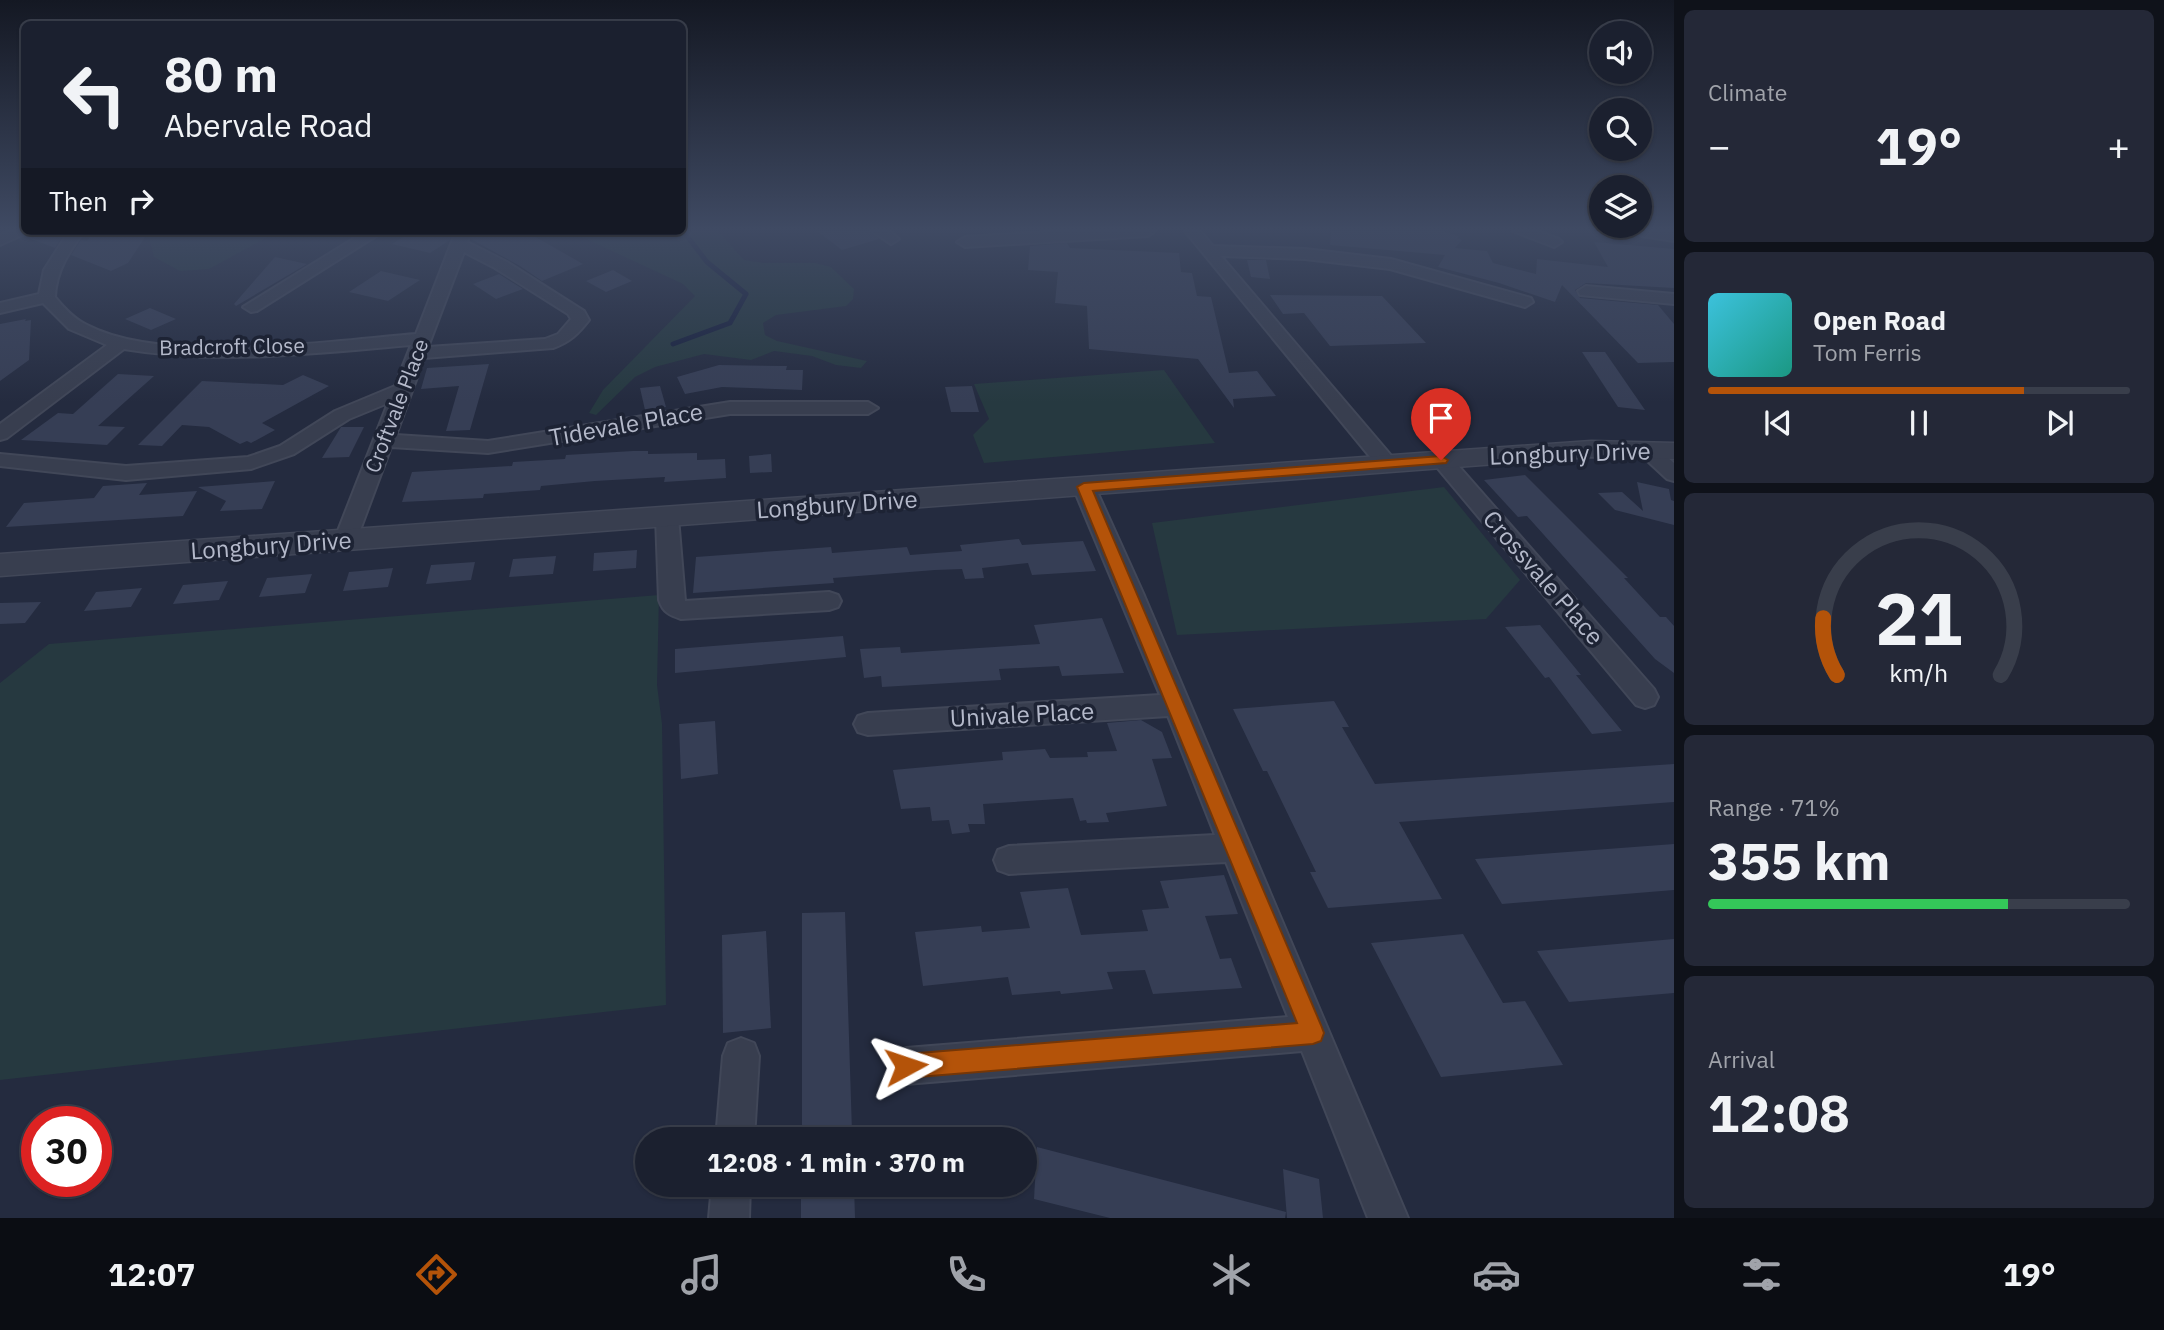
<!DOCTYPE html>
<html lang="en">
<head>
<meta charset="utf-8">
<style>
  :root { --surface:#1b202f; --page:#242837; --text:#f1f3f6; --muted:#a0a3aa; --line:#393e4b; --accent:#b45309 }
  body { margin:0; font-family:"IBM Plex Sans",sans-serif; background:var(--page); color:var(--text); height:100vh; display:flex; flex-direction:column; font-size:26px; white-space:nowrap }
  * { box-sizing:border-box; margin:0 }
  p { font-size:23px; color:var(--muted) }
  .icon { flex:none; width:38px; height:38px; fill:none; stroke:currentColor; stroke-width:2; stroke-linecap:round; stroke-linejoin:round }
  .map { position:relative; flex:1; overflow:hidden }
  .sheet { display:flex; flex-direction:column; gap:10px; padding:10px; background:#0f121a; width:490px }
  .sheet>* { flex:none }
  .banner { position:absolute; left:21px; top:21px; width:665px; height:214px; border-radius:10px; box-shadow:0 2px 5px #0004,0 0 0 2px var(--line); background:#1b202f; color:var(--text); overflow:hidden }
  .fabs { position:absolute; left:1589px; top:21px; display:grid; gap:14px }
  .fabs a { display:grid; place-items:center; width:63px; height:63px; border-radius:50%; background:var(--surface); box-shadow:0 2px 5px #0004,0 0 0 2px var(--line); font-size:35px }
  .speed { position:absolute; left:21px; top:1106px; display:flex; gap:14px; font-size:35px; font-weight:700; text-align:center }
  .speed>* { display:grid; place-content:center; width:91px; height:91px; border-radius:50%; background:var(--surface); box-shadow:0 2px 5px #0004,0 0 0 2px var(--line); line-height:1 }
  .speed .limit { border:10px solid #d22; background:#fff; color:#111 }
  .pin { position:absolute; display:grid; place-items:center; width:60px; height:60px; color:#fff; margin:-72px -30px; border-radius:50% 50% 50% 0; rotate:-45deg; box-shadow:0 0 7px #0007 }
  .pin .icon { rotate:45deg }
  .me { position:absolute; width:77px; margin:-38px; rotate:85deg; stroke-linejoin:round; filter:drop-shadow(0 0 5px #0008) }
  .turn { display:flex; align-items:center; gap:24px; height:147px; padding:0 28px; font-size:32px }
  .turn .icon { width:91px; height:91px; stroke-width:2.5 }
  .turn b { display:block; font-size:49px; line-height:60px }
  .then { display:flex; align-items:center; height:66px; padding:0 28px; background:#0003; gap:14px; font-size:26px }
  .big { font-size:52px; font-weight:700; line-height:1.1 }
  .sheet .tile { flex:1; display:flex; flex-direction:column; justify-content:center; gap:10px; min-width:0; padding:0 24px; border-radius:10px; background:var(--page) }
  .sheet .dial { align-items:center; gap:0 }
  .dial svg { height:182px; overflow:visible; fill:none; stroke:var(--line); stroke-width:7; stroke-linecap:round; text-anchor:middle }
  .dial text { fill:var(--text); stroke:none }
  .song { display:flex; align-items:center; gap:21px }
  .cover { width:84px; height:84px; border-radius:10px; background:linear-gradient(135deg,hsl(190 70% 55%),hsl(170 70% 35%)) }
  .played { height:7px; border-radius:4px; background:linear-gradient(90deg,var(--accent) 75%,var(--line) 75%) }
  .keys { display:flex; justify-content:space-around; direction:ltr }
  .heat { display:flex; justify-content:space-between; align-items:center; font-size:38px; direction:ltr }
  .charge { height:10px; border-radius:5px; background:linear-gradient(90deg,#34c759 71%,var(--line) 0) }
  .trip { position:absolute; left:635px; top:1127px; width:402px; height:70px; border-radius:35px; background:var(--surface); box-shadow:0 2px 5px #0004,0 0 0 2px var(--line); font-weight:700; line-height:70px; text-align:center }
  .tab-bar { display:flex; height:112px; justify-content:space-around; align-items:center; background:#0b0d13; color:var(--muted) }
  .tab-bar .icon { width:49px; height:49px }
  .tab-bar .on { color:var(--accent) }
  .tab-bar b { font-size:32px; color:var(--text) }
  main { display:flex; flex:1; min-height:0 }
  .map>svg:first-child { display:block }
</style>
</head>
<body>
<main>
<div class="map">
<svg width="1674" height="1218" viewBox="0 0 1674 1218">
  <rect width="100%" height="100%" fill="#242b3f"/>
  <g fill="#263940">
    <polygon points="279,231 209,269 180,271 154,257 148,232"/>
    <polygon points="569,231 718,231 744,260 764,263 815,263 831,267 854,289 853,299 846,306 776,315 763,323 765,335 777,341 867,361 861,368 836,365 812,356 774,351 751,360 704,354 655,367 635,377 596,415 589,413 603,390 695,296 683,284"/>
    <polygon points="1164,370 1215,443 984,463 973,435 989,419 974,384"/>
    <polygon points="1444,487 1520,580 1486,619 1177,635 1152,523"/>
    <polygon points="659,595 657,685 662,724 666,1005 0,1080 0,683 49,644"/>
  </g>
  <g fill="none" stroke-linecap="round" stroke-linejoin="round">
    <polyline stroke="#17203d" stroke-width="5" points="673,344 730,323 746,294 707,262 683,231"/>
  </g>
  <g fill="#363e55">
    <polygon points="34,231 57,231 64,234 55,248 29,238"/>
    <polygon points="149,231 128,263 111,271 71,255 81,240 87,241 93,233"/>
    <polygon points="413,231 453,231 450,240 430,253 392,244"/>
    <polygon points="473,231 525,231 583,264 542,281 520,266 471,239"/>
    <polygon points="817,231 869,231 879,239 842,250"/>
    <polygon points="1331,231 1442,231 1459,236 1457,238 1462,240 1455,248 1487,251 1493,263 1536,274 1537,259 1608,267 1594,242 1674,249 1674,288 1586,283 1575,290 1580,298 1658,305 1674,324 1674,362 1638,363 1562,285 1555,302 1499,283 1438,267 1445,255 1330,245"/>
    <polygon points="1067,243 1070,248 1179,253 1181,272 1192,273 1197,296 1211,297 1229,373 1257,371 1276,396 1233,399 1234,408 1198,359 1089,349 1087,306 1055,303 1058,272 1028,270 1030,246"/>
    <polygon points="275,257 307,264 236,306 234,304"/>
    <polygon points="1247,260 1266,260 1270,279 1251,277"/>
    <polygon points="613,270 632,281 606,292 586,281"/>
    <polygon points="381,271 420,280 388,301 349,292"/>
    <polygon points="499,274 523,289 496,299 473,284"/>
    <polygon points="1270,295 1382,296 1426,343 1330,346 1304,313 1283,314"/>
    <polygon points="150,308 176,319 151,330 125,319"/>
    <polygon points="26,319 25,321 31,320 29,360 0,381 0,324"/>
    <polygon points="1582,352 1605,352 1645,410 1618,407"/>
    <polygon points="489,364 470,430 446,431 459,386 421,389 427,368"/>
    <polygon points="719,365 787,366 786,370 803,370 802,390 722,387 685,394 677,377"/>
    <polygon points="118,374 154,376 98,426 125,427 107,445 21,440 58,413 73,414"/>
    <polygon points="303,375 329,386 262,423 275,430 251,443 247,441 240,444 209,427 182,425 162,446 138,445 202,381 283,385"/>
    <polygon points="660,386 666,407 645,410 640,388"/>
    <polygon points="972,386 979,412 951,412 945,387"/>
    <polygon points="341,427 364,427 349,457 322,458"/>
    <polygon points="633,451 648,451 648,454 697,453 697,460 725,459 726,478 664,482 665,477 595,481 541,486 540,490 484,494 483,498 402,502 412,472 512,466 513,462 565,459 566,455"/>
    <polygon points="771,454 772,472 750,473 749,456"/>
    <polygon points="1525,475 1628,578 1624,578 1660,617 1666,617 1674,626 1674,673 1655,659 1527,516 1518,517 1484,480"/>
    <polygon points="275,481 262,509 220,511 226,501 198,487"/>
    <polygon points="1637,482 1669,489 1671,500 1674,501 1674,525 1615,510 1598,493 1622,492 1643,511"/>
    <polygon points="147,483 139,495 197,491 183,516 6,527 24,503 94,498 103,486"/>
    <polygon points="1019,539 1022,545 1083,541 1096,571 1032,575 1028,563 982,568 984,578 965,579 962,569 935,570 833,578 834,583 693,593 696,557 831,547 832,553 907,547 910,555 962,551 960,545"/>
    <polygon points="637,550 636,568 593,571 594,553"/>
    <polygon points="556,556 553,574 509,577 513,559"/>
    <polygon points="475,562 471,580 426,584 431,565"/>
    <polygon points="393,568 388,587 343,591 349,572"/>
    <polygon points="312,574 305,593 259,597 267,578"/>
    <polygon points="228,581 219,600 173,604 183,585"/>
    <polygon points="142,588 131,607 84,611 96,592"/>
    <polygon points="41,602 25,623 0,624 0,603"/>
    <polygon points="1102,618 1124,673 1062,676 1059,666 999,669 1001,680 882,687 881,676 864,678 860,649 900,647 901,653 1040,644 1034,625"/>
    <polygon points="1540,625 1581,675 1576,675 1622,731 1592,734 1549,677 1545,678 1505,627"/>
    <polygon points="843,636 846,657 675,673 675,649"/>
    <polygon points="1334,701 1349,727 1342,727 1375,784 1674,764 1674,802 1399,822 1442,899 1328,908 1310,872 1316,872 1267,771 1263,771 1233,709"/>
    <polygon points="1141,720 1162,732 1172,758 1152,759 1167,806 1106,813 1109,822 1087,823 1086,820 1080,821 1073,798 983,804 985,824 968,824 970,832 952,834 949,820 932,821 930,807 901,809 893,770 1003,760 1002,752 1045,749 1050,758 1088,757 1087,752 1117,751 1107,723"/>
    <polygon points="715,721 718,774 681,779 679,724"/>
    <polygon points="1674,844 1674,890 1502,904 1475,859"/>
    <polygon points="1224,875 1238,914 1205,916 1220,959 1231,958 1242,988 1153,994 1145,970 1107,972 1113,989 1061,994 1060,991 1012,995 1008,977 923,986 915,932 981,926 982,932 1030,928 1020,892 1068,888 1081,935 1148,931 1142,910 1169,908 1160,881"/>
    <polygon points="845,912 852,1132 802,1136 802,913"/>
    <polygon points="766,931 771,1028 723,1033 722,935"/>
    <polygon points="1463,934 1503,1003 1525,1001 1563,1065 1441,1077 1371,943"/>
    <polygon points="1674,939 1674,993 1569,1002 1537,951"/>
    <polygon points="1037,1147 1286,1212 1285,1218 1110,1218 1034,1199"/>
    <polygon points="1283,1169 1319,1179 1323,1218 1287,1218"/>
    <polygon points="801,1185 854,1185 855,1218 801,1218"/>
  </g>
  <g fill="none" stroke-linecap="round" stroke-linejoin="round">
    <g stroke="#414758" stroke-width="4">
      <g id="minor">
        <polygon points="9,231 31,231 0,245 0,235"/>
        <path d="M69,231H84C69,252 56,271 55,297C64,308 74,319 87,325C163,365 329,341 416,334L456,231H471L467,242L507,262L584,311L589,320C578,334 570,342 553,348L424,358L396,435L488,441L730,402H868L878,408L868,414H730L488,453L391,447L356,541L353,546L345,549L337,546L334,541L388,403L349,419L294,454L251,469L126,480L0,466V454L126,466L248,457L280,446L335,411L395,386L411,345C315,353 220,365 124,349L7,438L0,440V424L107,345L69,329L43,303L0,313V303L39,294L44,270ZM464,252L495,268L568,314L571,319L558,334L545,339L428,347Z"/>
        <polygon points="366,231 384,231 257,311 251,312 243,307"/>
        <polygon points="872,231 890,231 899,239 891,244"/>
        <polygon points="1065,231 1155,231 1148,236 965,247 957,242 965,237"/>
        <polygon points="1185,231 1200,231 1213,246 1305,249 1391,259 1531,298 1533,302 1525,307 1390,269 1305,259 1221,256 1394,459 1397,464 1394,469 1380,469"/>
        <polygon points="1513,231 1537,231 1559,239 1562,242 1554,247"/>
        <polygon points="1635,231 1674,231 1674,241 1642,236"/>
        <polygon points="1586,286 1674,294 1674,304 1580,295 1578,291"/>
        <polygon points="1647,444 1654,446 1674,463 1674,481 1667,479 1640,454 1637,450 1640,446"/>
        <polygon points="1442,454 1449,455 1654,689 1658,697 1654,705 1645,708 1636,705 1435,465 1432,460 1435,455"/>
        <polygon points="1084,480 1092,482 1095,487 1143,593 1408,1218 1368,1218 1302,1051 906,1084 893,1079 888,1066 893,1053 906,1048 1288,1017 1226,862 1009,874 998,870 994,860 998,850 1009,846 1215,835 1168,716 868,735 858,732 854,724 858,716 868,713 1160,695 1073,487 1076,482"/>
        <path d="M667,510L675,512L678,517L685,601L829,592L838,595L841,601L838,607L829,610L681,619C669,615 663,612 659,600L656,517L659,512Z"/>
        <polygon points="741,1038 754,1043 759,1056 754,1139 716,1139 723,1056 728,1043"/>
        <polygon points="712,1185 750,1185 749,1218 709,1218"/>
      </g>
    </g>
    <g stroke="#414758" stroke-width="3">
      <polygon id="tertiary" points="1591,441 1674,443 1674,459 1591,457 0,576 0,554"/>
    </g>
    <use href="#minor" fill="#383e4f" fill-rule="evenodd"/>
    <use href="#tertiary" fill="#383e4f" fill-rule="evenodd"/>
  </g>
  <linearGradient id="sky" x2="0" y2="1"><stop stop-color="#141823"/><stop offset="0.57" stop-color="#3f4a63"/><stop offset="1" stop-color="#3f4a63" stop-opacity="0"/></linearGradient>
  <rect width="1674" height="402" fill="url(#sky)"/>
  <polygon fill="#b45309" stroke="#753606" stroke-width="2" points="1441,456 1448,460 1446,463 1093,491 1321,1025 1324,1033 1321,1041 1313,1044 906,1078 898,1074 894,1066 898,1058 906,1054 1297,1023 1077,487 1084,483"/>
  <g text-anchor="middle" stroke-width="7" stroke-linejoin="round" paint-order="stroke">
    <g font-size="21" fill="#b4b9ca" stroke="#1d2334">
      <text transform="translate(232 347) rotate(-1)" y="7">Bradcroft Close</text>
      <text transform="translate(397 406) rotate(-69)" y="7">Croftvale Place</text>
    </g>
    <g font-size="24" fill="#b4b9ca" stroke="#1d2334">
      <text transform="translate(626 425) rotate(-10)" y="8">Tidevale Place</text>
      <text transform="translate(1570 454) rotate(-2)" y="8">Longbury Drive</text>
      <text transform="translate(837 505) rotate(-4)" y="8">Longbury Drive</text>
      <text transform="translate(271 546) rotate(-4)" y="8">Longbury Drive</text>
      <text transform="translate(1543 578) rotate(49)" y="8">Crossvale Place</text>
      <text transform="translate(1022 715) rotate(-3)" y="8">Univale Place</text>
    </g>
  </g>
</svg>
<div class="fabs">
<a><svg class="icon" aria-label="sound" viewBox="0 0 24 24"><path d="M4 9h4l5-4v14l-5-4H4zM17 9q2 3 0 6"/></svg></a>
<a><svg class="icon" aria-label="search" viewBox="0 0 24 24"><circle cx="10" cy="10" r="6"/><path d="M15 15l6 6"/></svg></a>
<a><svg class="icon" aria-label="layers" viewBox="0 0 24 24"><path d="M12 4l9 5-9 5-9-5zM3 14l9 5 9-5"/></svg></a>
</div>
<div class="speed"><div class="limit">30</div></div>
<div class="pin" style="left:1441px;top:460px;background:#d93025"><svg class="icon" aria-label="arrive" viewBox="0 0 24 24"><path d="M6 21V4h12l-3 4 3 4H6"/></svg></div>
<svg class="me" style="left:906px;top:1066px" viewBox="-20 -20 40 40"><path d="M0-17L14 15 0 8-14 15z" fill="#b45309" stroke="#fff" stroke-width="4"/></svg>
<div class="trip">12:08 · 1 min · 370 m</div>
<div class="banner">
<div class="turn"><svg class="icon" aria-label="left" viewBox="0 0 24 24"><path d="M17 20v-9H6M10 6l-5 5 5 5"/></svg><div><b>80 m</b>Abervale Road</div></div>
<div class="then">Then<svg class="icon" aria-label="right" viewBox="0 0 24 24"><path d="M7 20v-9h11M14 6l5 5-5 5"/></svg></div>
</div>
</div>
<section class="sheet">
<div class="tile"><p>Climate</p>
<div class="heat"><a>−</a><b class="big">19°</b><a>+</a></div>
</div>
<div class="tile">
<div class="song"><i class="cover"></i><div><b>Open Road</b><p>Tom Ferris</p></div></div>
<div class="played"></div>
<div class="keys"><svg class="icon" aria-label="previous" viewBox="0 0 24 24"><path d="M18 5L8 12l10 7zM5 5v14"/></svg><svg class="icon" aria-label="pause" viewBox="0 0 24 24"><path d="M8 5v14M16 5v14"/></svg><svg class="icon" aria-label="next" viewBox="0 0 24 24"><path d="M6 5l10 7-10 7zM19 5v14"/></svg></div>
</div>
<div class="tile dial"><svg viewBox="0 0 100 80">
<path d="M14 69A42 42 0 1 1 86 69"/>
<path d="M14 69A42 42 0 0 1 8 44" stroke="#b45309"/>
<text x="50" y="56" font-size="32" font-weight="700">21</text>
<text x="50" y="72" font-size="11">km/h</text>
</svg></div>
<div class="tile"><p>Range · 71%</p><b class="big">355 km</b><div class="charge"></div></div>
<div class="tile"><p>Arrival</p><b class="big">12:08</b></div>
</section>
</main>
<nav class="tab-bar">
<b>12:07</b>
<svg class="icon on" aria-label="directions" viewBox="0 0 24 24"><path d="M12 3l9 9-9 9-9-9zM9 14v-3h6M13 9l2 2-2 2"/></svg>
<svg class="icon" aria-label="music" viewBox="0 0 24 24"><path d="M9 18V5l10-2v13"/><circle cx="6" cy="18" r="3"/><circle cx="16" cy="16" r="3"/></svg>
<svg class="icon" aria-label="phone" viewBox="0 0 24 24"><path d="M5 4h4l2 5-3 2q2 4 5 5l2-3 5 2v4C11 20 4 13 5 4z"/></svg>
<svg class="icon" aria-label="climate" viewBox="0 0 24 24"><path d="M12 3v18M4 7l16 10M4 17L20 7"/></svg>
<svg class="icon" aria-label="car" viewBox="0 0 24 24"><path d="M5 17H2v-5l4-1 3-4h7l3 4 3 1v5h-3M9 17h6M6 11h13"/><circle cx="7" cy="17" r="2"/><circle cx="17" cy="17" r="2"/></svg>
<svg class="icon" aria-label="filters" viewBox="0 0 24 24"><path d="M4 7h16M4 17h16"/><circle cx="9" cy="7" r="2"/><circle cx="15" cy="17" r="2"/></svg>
<b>19°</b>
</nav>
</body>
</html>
